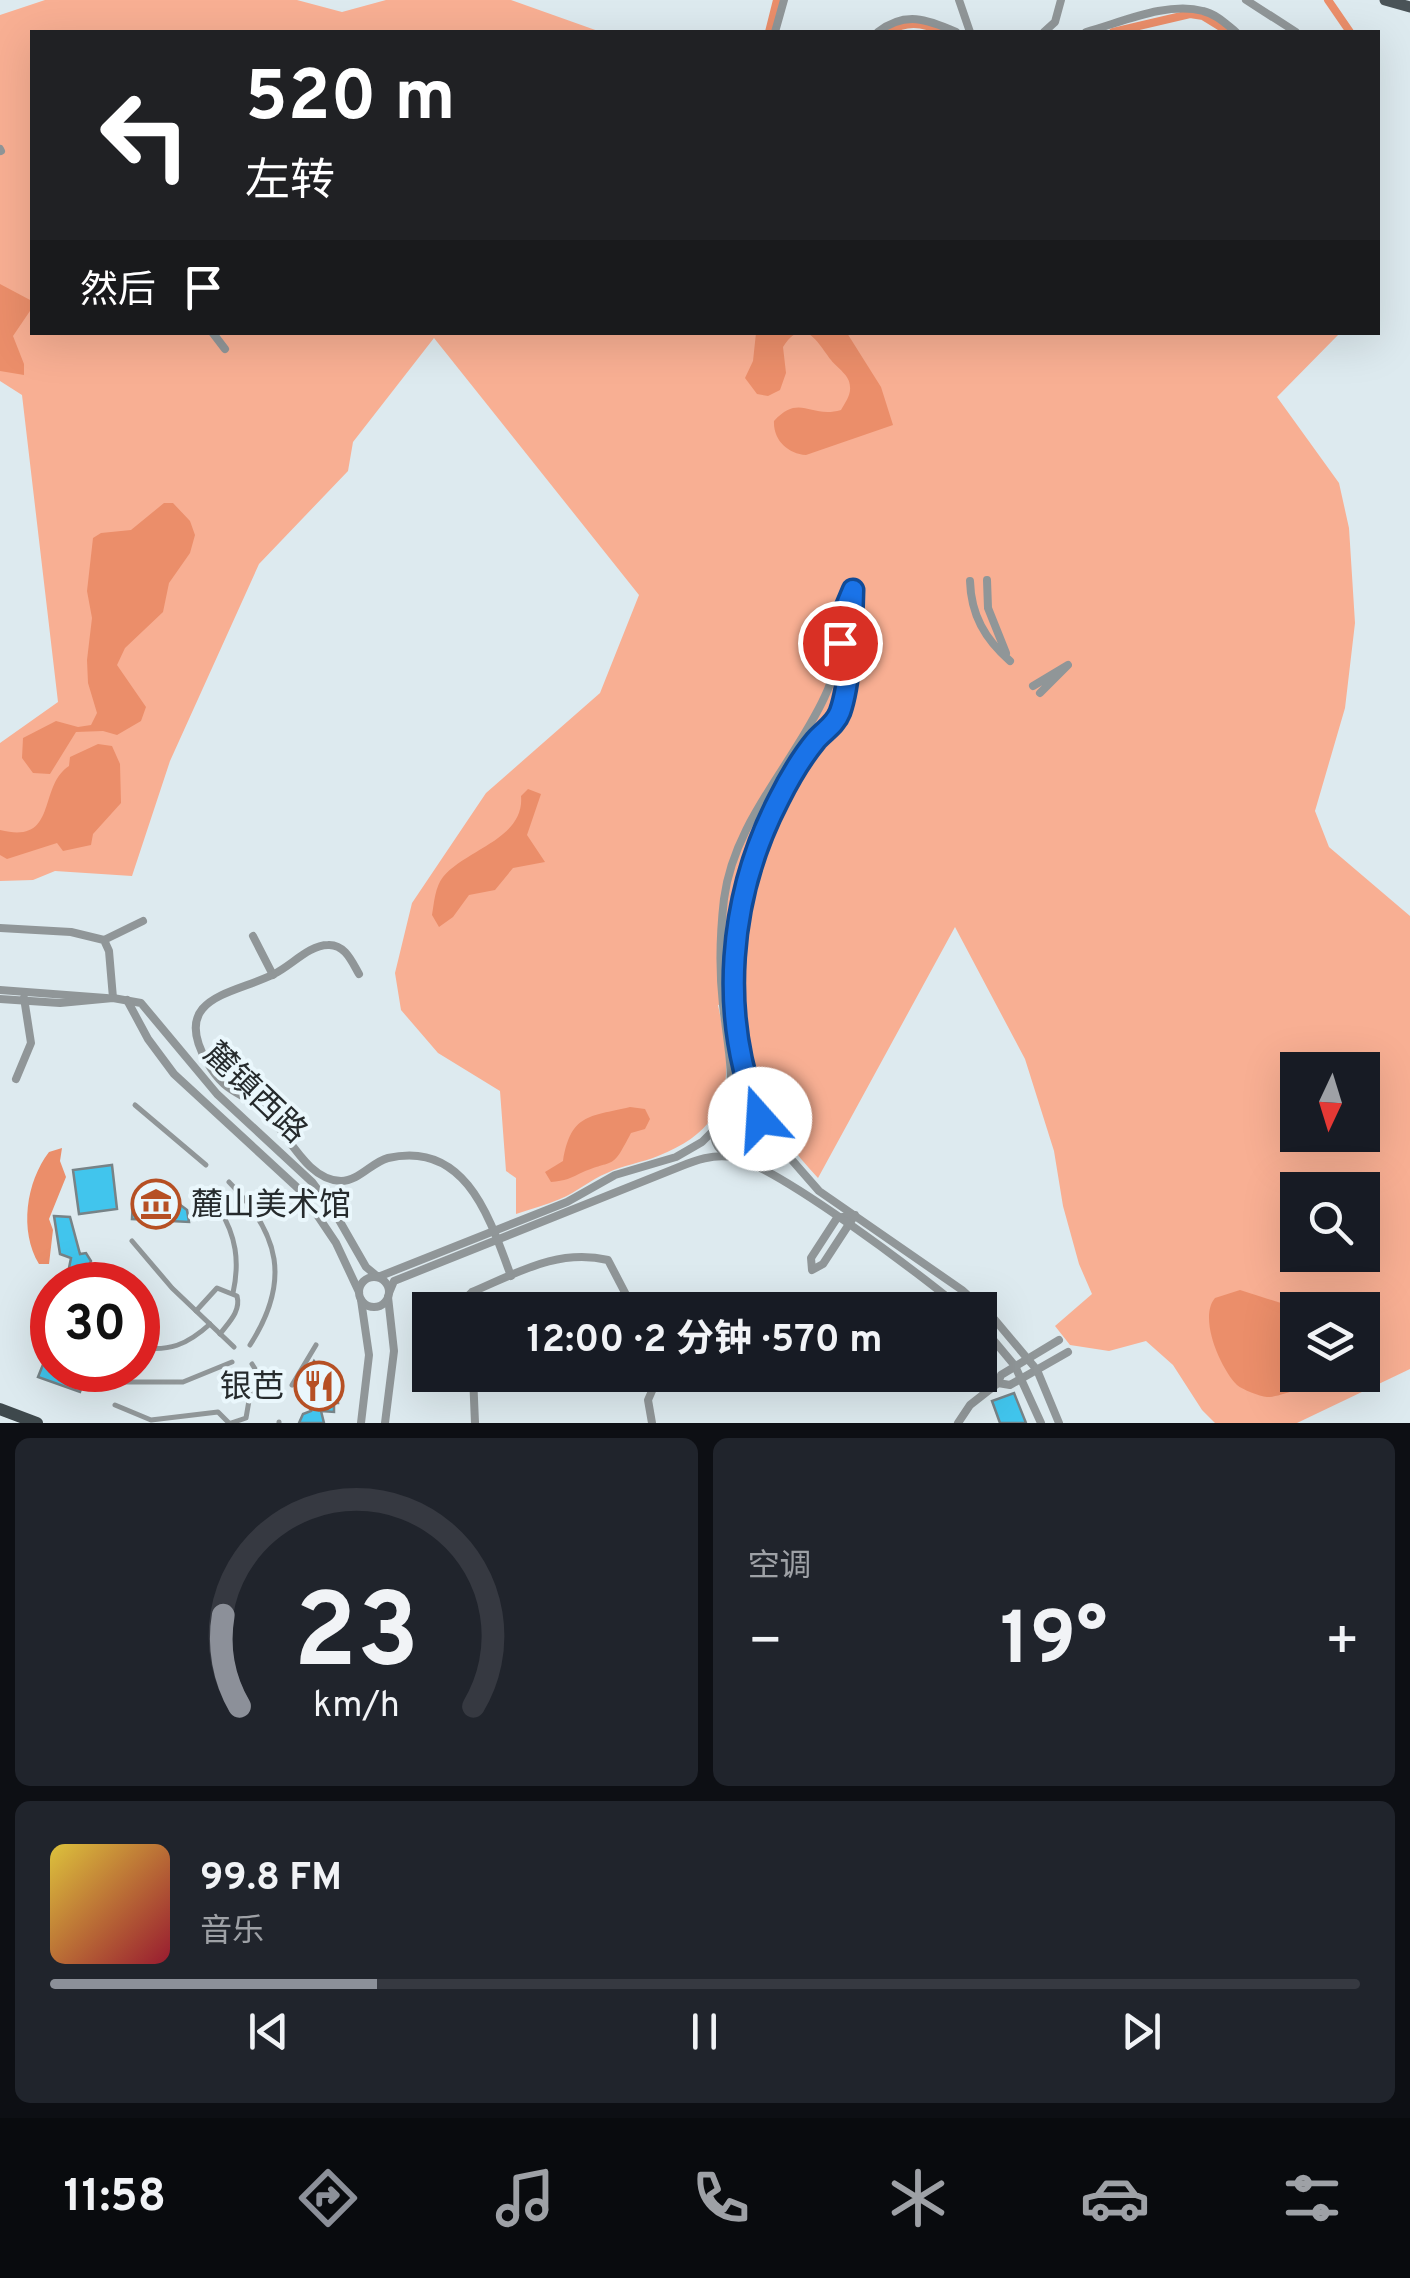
<!DOCTYPE html>
<html lang="zh">
<head>
<meta charset="utf-8">
<style>
  :root { --surface:#171b24; --page:#20242c; --text:#f1f3f6; --muted:#9ea1a6; --line:#363941; --accent:#8c9099 }
  body { margin:0; font-family:Overpass,"Noto Sans SC",sans-serif; background:var(--page); color:var(--text); height:100vh; display:flex; flex-direction:column; font-size:38px; white-space:nowrap }
  * { box-sizing:border-box; margin:0 }
  p { font-size:32px; color:var(--muted) }
  .icon { flex:none; width:55px; height:55px; fill:none; stroke:currentColor; stroke-width:2; stroke-linecap:round; stroke-linejoin:round }
  .map { position:relative; height:1423px; overflow:hidden }
  .panel { display:flex; flex-direction:column; gap:15px; padding:15px; background:#0d0f14; flex:1 }
  .panel>* { flex:none }
  .hud { position:absolute; left:30px; top:30px; width:1350px; height:305px; border-radius:0px; box-shadow:0 10px 40px #0002; background:#202124; color:#fff; overflow:hidden }
  .needle { width:65px; rotate:184deg }
  .fabs { position:absolute; left:1280px; top:1052px; display:grid; gap:20px }
  .fabs a { display:grid; place-items:center; width:100px; height:100px; border-radius:0px; background:var(--surface); box-shadow:0 10px 40px #0002; font-size:50px }
  .speed { position:absolute; left:30px; top:1262px; display:flex; gap:20px; font-size:50px; font-weight:700; text-align:center }
  .speed>* { display:grid; place-content:center; width:130px; height:130px; border-radius:50%; background:var(--surface); box-shadow:0 10px 40px #0002; line-height:1 }
  .speed .limit { border:15px solid #d22; background:#fff; color:#111 }
  .pin { position:absolute; display:grid; place-items:center; width:85px; height:85px; color:#fff; margin:-42px; border:5px solid #fff; border-radius:50%; box-shadow:0 2px 10px #0007 }
  .me { position:absolute; width:110px; margin:-55px; rotate:341deg; stroke-linejoin:round; filter:drop-shadow(0 0 8px #0008) }
  .turn { display:flex; align-items:center; gap:35px; height:210px; padding:0 50px; font-size:45px }
  .turn .icon { width:130px; height:130px; stroke-width:2.5 }
  .turn b { display:block; font-size:70px; line-height:85px }
  .then { display:flex; align-items:center; height:95px; padding:0 50px; background:#0003; gap:20px; font-size:38px }
  .big { font-size:75px; font-weight:700; line-height:1.1 }
  .panel .tile { flex:1; display:flex; flex-direction:column; justify-content:center; gap:15px; min-width:0; padding:0 35px; border-radius:15px; background:var(--page) }
  .panel .dial { align-items:center; gap:0 }
  .dial svg { height:260px; overflow:visible; fill:none; stroke:var(--line); stroke-width:7; stroke-linecap:round; text-anchor:middle }
  .dial text { fill:var(--text); stroke:none }
  .song { display:flex; align-items:center; gap:30px }
  .cover { width:120px; height:120px; border-radius:15px; background:linear-gradient(135deg,hsl(50 70% 55%),hsl(350 70% 35%)) }
  .played { height:10px; border-radius:5px; background:linear-gradient(90deg,var(--accent) 25%,var(--line) 25%) }
  .keys { display:flex; justify-content:space-around; direction:ltr }
  .heat { display:flex; justify-content:space-between; align-items:center; font-size:55px; direction:ltr }
  .panel .tiles { flex:1; display:grid; gap:15px; grid-template-columns:1fr 1fr }
  .tile:last-child { grid-column:span 2 }
  .trip { position:absolute; left:412px; top:1292px; width:585px; height:100px; border-radius:0px; background:var(--surface); box-shadow:0 10px 40px #0002; font-weight:700; line-height:100px; text-align:center }
  .dock { display:flex; height:160px; justify-content:space-around; align-items:center; background:#090b0e; color:var(--muted) }
  .dock .icon { width:70px; height:70px }
  .dock .on { color:var(--accent) }
  .dock b { font-size:45px; color:var(--text) }
  .map>svg:first-child { display:block }
</style>
</head>
<body>
<div class="map">
<svg width="1410" height="1423" viewBox="0 0 1410 1423">
  <rect width="100%" height="100%" fill="#ddeaef"/>
  <path fill="#f8af93" fill-rule="evenodd" d="M45,0H297L342,12L386,0H511L601,32H32V332L1340,333L1277,397L1339,483L1349,528L1355,623L1345,708L1315,811L1329,847L1410,916V1369L1297,1423H1215L1202,1410L1173,1365L1146,1341L1109,1351L1070,1345L1055,1326L1092,1294L1079,1264L1063,1206L1054,1151L1025,1059L955,927L818,1178C784,1142 761,1105 751,1056C748,1038 747,1019 743,1002L718,1005C733,1076 735,1126 658,1156C641,1163 623,1165 607,1173C590,1180 577,1192 560,1199C546,1205 530,1209 516,1214V1178L506,1171L500,1091L438,1053L401,1010L395,973L412,903L486,793L600,693L639,595L434,338L353,442L348,471L259,564L170,761L132,876L55,871L33,880L0,881V743L58,702L22,395L0,381V15ZM1298,1070H1362V1135H1298ZM1298,1190H1362V1255H1298ZM1298,1310H1362V1375H1298Z"/>
  <g fill="#eb8e6a">
    <polygon points="0,284 32,301 32,308 13,336 24,364 24,375 0,371"/>
    <path d="M756,333H847L881,387L893,425L806,455C788,454 773,440 774,421C800,393 810,419 841,410C845,403 851,395 850,387C850,375 838,369 831,360C818,343 804,314 783,347L786,373L780,390L768,396L757,394L745,378L753,361Z"/>
    <polygon points="164,503 173,503 190,521 195,535 190,553 169,583 163,612 125,648 117,665 146,707 141,721 117,735 103,731 76,732 50,774 33,773 22,758 23,738 56,721 78,727 91,725 97,713 88,683 87,660 92,618 87,591 93,538 101,533 131,530"/>
    <path d="M98,744L112,746L120,764L121,803L93,834L91,845L63,851L57,843L7,859L0,855V830C59,845 37,787 69,766L70,757Z"/>
    <path d="M528,789L541,794L527,835L545,862L513,868L495,890L469,895L453,917L439,927L432,915C434,903 435,887 443,877C466,849 525,839 521,796Z"/>
    <path d="M630,1107L645,1109L650,1119L645,1129L631,1133C611,1171 617,1158 583,1172C571,1178 565,1181 551,1182L545,1172L563,1161C571,1114 588,1117 630,1107Z"/>
    <path d="M62,1148L60,1161L66,1177L49,1219L53,1230L49,1264H39C19,1231 26,1182 49,1152Z"/>
    <path d="M1240,1290L1303,1310H1298V1375H1325L1320,1382C1308,1385 1277,1398 1267,1397C1259,1396 1243,1390 1237,1385C1221,1369 1198,1318 1215,1298Z"/>
  </g>
  <g fill="none" stroke-linecap="round" stroke-linejoin="round">
    <g stroke="#eb8e6a" stroke-width="8">
      <polyline points="1328,0 1350,32"/>
      <polyline points="769,32 777,0"/>
      <path d="M889,32C906,20 925,23 942,32"/>
      <polyline points="1113,32 1190,14 1203,16 1229,32"/>
    </g>
  </g>
  <g fill="#41c5ed" stroke="#778387" stroke-width="2.5">
    <polygon points="112,1165 117,1209 79,1214 73,1170"/>
    <polygon points="133,1198 171,1198 187,1210 189,1222 132,1219"/>
    <polygon points="54,1216 70,1217 80,1254 86,1253 91,1261 86,1271 77,1273 69,1268 71,1258 60,1254"/>
    <polygon points="314,1361 337,1392 338,1403 334,1403 334,1412 321,1411 324,1423 299,1423 303,1414 311,1411 303,1382"/>
    <polygon points="44,1362 52,1370 75,1370 86,1375 80,1392 38,1377"/>
    <polygon points="1014,1393 1026,1423 1000,1423 992,1401"/>
  </g>
  <g fill="none" stroke-linecap="round" stroke-linejoin="round">
    <g stroke="#909698" stroke-width="5">
      <polyline points="135,1105 206,1165"/>
      <path d="M229,1182C280,1234 291,1281 250,1345"/>
      <path d="M219,1208C236,1236 240,1261 233,1293"/>
      <polyline points="132,1241 172,1288 234,1347"/>
      <path d="M196,1311L217,1288L237,1296C241,1311 229,1322 220,1334"/>
      <path d="M138,1347C169,1352 187,1345 210,1324"/>
      <polyline points="252,1364 267,1388"/>
      <polyline points="124,1382 183,1382 232,1362"/>
      <polyline points="292,1385 316,1345"/>
      <polyline points="115,1405 151,1420 218,1412 229,1423"/>
      <polyline points="279,1422 279,1423"/>
      <polyline points="231,1423 246,1418 251,1389 263,1386"/>
    </g>
    <g stroke="#909698" stroke-width="8">
      <polyline points="959,0 970,32"/>
      <polyline points="1246,0 1296,32"/>
      <polyline points="775,32 784,0"/>
      <path d="M878,32C905,11 927,19 956,32"/>
      <polyline points="1044,32 1055,22 1061,0"/>
      <path d="M1086,32C1120,23 1167,1 1203,11C1216,14 1226,24 1236,32"/>
      <polyline points="0,149 1,151"/>
      <polyline points="212,332 225,349"/>
      <polyline points="987,580 988,608 1006,653"/>
      <path d="M970,581C971,615 985,639 1010,661"/>
      <polyline points="1033,686 1068,665 1040,693"/>
      <polyline points="0,928 71,932 104,940 109,951 113,998"/>
      <polyline points="253,936 273,975"/>
      <polyline points="104,940 143,921"/>
      <path d="M359,974C352,962 345,944 328,945C309,945 291,966 274,974C235,994 169,996 207,1062C226,1095 240,1090 264,1111C287,1130 305,1180 341,1181C359,1181 372,1162 388,1158C466,1140 490,1219 511,1276"/>
      <polyline points="0,990 106,998"/>
      <polyline points="0,999 60,1003 113,998 141,1003 217,1094 312,1182 335,1213 366,1267 378,1277 567,1202 615,1175 676,1157 702,1142 715,1129"/>
      <polyline points="127,1000 148,1039 174,1074 301,1191 336,1243 359,1292"/>
      <polyline points="16,1079 31,1043 24,998"/>
      <circle cx="739" cy="1133" r="25"/>
      <path d="M728,1110C735,1073 727,1042 723,1005C719,970 720,934 724,899C734,821 794,764 825,696C841,663 838,627 851,594"/>
      <path d="M760,1119C719,1016 728,897 779,799C789,779 802,758 816,740C825,730 835,725 840,712C851,681 852,623 853,590"/>
      <polyline points="763,1127 819,1191 962,1290 995,1320 1037,1370 1059,1423"/>
      <polygon points="855,1215 823,1264 812,1270 811,1258 837,1218"/>
      <circle cx="374" cy="1292" r="15"/>
      <path d="M389,1293L394,1281L679,1167C696,1160 713,1154 732,1157C775,1164 924,1277 963,1310"/>
      <path d="M466,1310L467,1297L472,1292C517,1273 558,1248 608,1260L634,1310"/>
      <polyline points="980,1324 1015,1366 1041,1423"/>
      <polyline points="1059,1340 1001,1375 998,1383 1010,1385 1068,1352"/>
      <polyline points="473,1375 475,1423"/>
      <polyline points="361,1423 369,1355 361,1300"/>
      <polyline points="385,1423 394,1351 388,1297"/>
      <polyline points="652,1423 648,1400 659,1375"/>
      <polyline points="958,1423 970,1405 998,1383"/>
    </g>
    <polyline stroke="#4a5357" stroke-width="11" points="1385,0 1410,7"/>
    <polyline stroke="#3e484c" stroke-width="12" points="0,1409 37,1423"/>
  </g>
  <g fill="none" stroke-linecap="round" stroke-linejoin="round">
    <g stroke="#114b97" stroke-width="25">
      <path id="route" d="M760,1119C718,1016 728,897 779,799C789,779 802,757 816,740C825,730 835,725 840,712C851,681 852,623 853,590L843,614L840,643"/>
    </g>
    <use href="#route" stroke="#1a73e8" stroke-width="18"/>
  </g>
  <defs>
    <g id="museum-ring" transform="scale(2.5)"><circle r="9.5" fill="#eaf7fc" stroke="#b65024" stroke-width="1.5"/><path d="M0-6L6-3V-2H-6V-3ZM-5-1h2V3h-2ZM-1-1h2V3h-2ZM3-1h2V3H3ZM-6 4H6V6H-6Z" fill="#b65024"/></g>
    <g id="restaurant-ring" transform="scale(2.5)"><circle r="9.5" fill="#eaf7fc" stroke="#b65024" stroke-width="1.5"/><path d="M-5-6h1v4h1v-4h1v4h1v-4h1v5L-1.5 .5V6h-2V.5L-5-1ZM5-6V6H3V1.5H1.5Q1.5-4 5-6Z" fill="#b65024"/></g>
  </defs>
  <g fill-rule="evenodd">
    <use href="#museum-ring" x="156" y="1204"/>
    <use href="#restaurant-ring" x="319" y="1386"/>
  </g>
  <g text-anchor="middle" stroke-width="8" stroke-linejoin="round" paint-order="stroke">
    <g font-size="32" fill="#262b2d" stroke="#eaf7fc">
      <text transform="translate(256 1092) rotate(44)" y="11">麓镇西路</text>
    </g>
    <g font-size="32" fill="#262b2d" stroke="#eaf7fc" text-anchor="start">
      <text x="191" y="1215">麓山美术馆</text>
      <text x="284" y="1397" text-anchor="end">银芭</text>
    </g>
  </g>
</svg>
<div class="fabs">
<a><svg class="needle" viewBox="-14 -14 28 28"><path d="M0-13l5 13h-10z" fill="#e53935"/><path d="M0 13l5-13h-10z" fill="#9ea1a6"/></svg></a>
<a><svg class="icon" aria-label="search" viewBox="0 0 24 24"><circle cx="10" cy="10" r="6"/><path d="M15 15l6 6"/></svg></a>
<a><svg class="icon" aria-label="layers" viewBox="0 0 24 24"><path d="M12 4l9 5-9 5-9-5zM3 14l9 5 9-5"/></svg></a>
</div>
<div class="speed"><div class="limit">30</div></div>
<div class="pin" style="left:840px;top:643px;background:#d93025"><svg class="icon" aria-label="arrive" viewBox="0 0 24 24"><path d="M6 21V4h12l-3 4 3 4H6"/></svg></div>
<svg class="me" style="left:760px;top:1119px" viewBox="-20 -20 40 40"><circle r="19" fill="#fff"/><path d="M0-13L10 11 0 6-10 11z" fill="#1a73e8"/></svg>
<div class="trip">12:00 · 2 分钟 · 570 m</div>
<div class="hud">
<div class="turn"><svg class="icon" aria-label="left" viewBox="0 0 24 24"><path d="M17 20v-9H6M10 6l-5 5 5 5"/></svg><div><b>520 m</b>左转</div></div>
<div class="then">然后<svg class="icon" aria-label="arrive" viewBox="0 0 24 24"><path d="M6 21V4h12l-3 4 3 4H6"/></svg></div>
</div>
</div>
<section class="panel">
<div class="tiles">
<div class="tile dial"><svg viewBox="0 0 100 80">
<path d="M14 69A42 42 0 1 1 86 69"/>
<path d="M14 69A42 42 0 0 1 9 41" stroke="#8c9099"/>
<text x="50" y="56" font-size="32" font-weight="700">23</text>
<text x="50" y="72" font-size="11">km/h</text>
</svg></div>
<div class="tile"><p>空调</p>
<div class="heat"><a>−</a><b class="big">19°</b><a>+</a></div>
</div>
<div class="tile">
<div class="song"><i class="cover"></i><div><b>99.8 FM</b><p>音乐</p></div></div>
<div class="played"></div>
<div class="keys"><svg class="icon" aria-label="previous" viewBox="0 0 24 24"><path d="M18 5L8 12l10 7zM5 5v14"/></svg><svg class="icon" aria-label="pause" viewBox="0 0 24 24"><path d="M8 5v14M16 5v14"/></svg><svg class="icon" aria-label="next" viewBox="0 0 24 24"><path d="M6 5l10 7-10 7zM19 5v14"/></svg></div>
</div>
</div>
</section>
<nav class="dock">
<b>11:58</b>
<svg class="icon on" aria-label="directions" viewBox="0 0 24 24"><path d="M12 3l9 9-9 9-9-9zM9 14v-3h6M13 9l2 2-2 2"/></svg>
<svg class="icon" aria-label="music" viewBox="0 0 24 24"><path d="M9 18V5l10-2v13"/><circle cx="6" cy="18" r="3"/><circle cx="16" cy="16" r="3"/></svg>
<svg class="icon" aria-label="phone" viewBox="0 0 24 24"><path d="M5 4h4l2 5-3 2q2 4 5 5l2-3 5 2v4C11 20 4 13 5 4z"/></svg>
<svg class="icon" aria-label="climate" viewBox="0 0 24 24"><path d="M12 3v18M4 7l16 10M4 17L20 7"/></svg>
<svg class="icon" aria-label="car" viewBox="0 0 24 24"><path d="M5 17H2v-5l4-1 3-4h7l3 4 3 1v5h-3M9 17h6M6 11h13"/><circle cx="7" cy="17" r="2"/><circle cx="17" cy="17" r="2"/></svg>
<svg class="icon" aria-label="filters" viewBox="0 0 24 24"><path d="M4 7h16M4 17h16"/><circle cx="9" cy="7" r="2"/><circle cx="15" cy="17" r="2"/></svg>
</nav>
</body>
</html>
